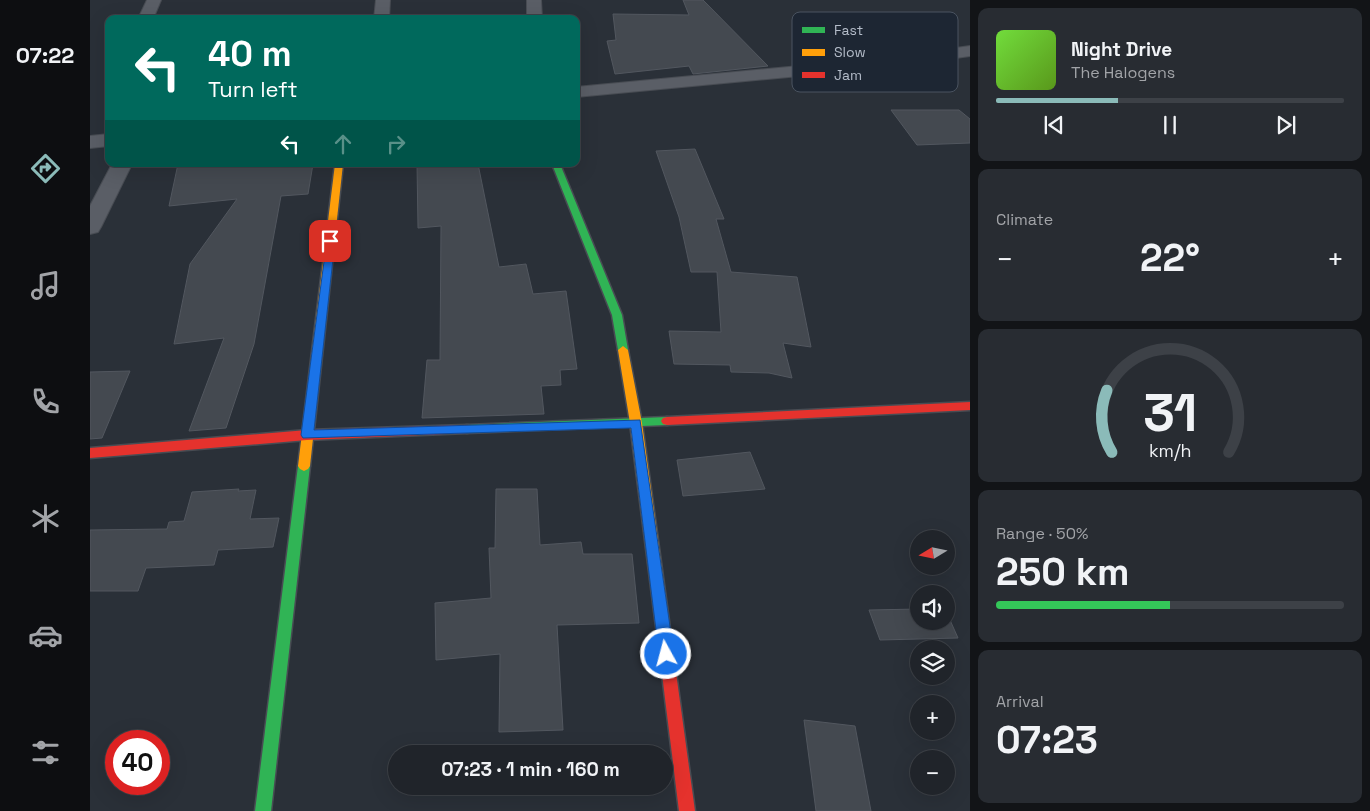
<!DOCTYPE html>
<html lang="en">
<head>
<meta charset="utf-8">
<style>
  :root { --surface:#20242a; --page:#282c32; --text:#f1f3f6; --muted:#a2a4a8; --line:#3d4147; --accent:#8bbbb9 }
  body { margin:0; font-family:"Space Grotesk",sans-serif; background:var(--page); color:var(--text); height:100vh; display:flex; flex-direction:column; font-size:19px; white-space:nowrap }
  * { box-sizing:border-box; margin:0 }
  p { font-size:16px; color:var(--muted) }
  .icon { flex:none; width:28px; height:28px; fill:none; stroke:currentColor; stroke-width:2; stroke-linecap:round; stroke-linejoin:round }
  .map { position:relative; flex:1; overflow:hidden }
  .panel { display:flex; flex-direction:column; gap:8px; padding:8px; background:#121417; width:400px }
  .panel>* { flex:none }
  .guide { position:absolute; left:15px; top:15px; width:475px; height:152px; border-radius:10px; box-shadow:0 5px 20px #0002,0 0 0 1px var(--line); background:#00695c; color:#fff; overflow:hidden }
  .needle { width:32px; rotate:260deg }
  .fabs { position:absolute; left:820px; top:530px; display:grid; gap:10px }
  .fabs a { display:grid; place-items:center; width:45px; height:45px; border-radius:50%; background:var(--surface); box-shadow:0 5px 20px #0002,0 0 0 1px var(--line); font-size:25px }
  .speed { position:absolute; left:15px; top:730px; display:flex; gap:10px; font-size:25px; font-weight:700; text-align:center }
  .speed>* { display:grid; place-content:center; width:65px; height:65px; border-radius:50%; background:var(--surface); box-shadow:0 5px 20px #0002,0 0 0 1px var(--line); line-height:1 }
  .speed .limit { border:8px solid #d22; background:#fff; color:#111 }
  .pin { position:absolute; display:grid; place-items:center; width:42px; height:42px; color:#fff; margin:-21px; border-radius:10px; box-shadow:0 2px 8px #0006 }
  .me { position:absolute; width:55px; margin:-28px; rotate:353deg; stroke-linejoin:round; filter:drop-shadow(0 0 4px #0008) }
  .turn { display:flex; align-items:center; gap:18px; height:105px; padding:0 20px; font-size:22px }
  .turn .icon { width:65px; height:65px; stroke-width:2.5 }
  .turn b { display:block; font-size:35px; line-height:42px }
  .lanes { display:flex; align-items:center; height:48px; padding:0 20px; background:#0003; justify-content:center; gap:25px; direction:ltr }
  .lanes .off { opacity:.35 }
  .big { font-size:38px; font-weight:700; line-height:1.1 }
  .panel .tile { flex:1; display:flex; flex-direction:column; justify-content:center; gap:8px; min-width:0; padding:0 18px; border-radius:10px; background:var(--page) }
  .panel .dial { align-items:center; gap:0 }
  .dial svg { height:130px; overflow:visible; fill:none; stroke:var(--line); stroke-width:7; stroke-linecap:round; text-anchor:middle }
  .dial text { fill:var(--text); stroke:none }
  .song { display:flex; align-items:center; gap:15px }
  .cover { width:60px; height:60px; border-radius:8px; background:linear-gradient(135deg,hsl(100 70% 55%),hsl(90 70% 35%)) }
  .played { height:5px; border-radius:2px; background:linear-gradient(90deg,var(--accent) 35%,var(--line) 35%) }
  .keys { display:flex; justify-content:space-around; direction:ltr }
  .heat { display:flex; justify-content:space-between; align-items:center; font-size:28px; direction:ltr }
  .charge { height:8px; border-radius:4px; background:linear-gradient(90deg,#34c759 50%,var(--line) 0) }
  .trip { position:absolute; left:298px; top:745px; width:285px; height:50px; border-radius:25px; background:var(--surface); box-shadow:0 5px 20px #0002,0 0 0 1px var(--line); font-weight:700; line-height:50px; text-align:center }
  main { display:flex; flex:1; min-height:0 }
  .tab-bar { display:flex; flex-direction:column; width:90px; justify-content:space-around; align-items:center; background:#0d0e11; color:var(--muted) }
  .tab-bar .icon { width:35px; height:35px }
  .tab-bar .on { color:var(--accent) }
  .tab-bar b { font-size:22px; color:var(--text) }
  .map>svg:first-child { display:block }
</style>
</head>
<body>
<main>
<nav class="tab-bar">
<b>07:22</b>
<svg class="icon on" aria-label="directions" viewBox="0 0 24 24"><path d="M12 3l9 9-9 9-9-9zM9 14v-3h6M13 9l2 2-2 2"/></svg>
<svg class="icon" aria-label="music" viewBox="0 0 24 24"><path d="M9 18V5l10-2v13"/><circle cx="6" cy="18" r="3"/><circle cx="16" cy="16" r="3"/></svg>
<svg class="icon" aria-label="phone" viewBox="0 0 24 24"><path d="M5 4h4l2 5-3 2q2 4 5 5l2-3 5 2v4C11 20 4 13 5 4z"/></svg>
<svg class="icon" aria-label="climate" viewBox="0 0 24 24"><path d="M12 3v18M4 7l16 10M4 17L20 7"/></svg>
<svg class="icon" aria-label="car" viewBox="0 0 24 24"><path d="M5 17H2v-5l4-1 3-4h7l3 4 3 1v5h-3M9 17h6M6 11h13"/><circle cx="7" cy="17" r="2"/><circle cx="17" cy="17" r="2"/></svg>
<svg class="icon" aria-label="filters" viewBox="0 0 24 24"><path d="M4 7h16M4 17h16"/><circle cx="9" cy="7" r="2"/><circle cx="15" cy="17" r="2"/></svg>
</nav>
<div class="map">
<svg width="880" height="811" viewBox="0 0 880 811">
  <rect width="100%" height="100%" fill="#2a3038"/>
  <g fill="#444950" stroke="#52575f">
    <polygon points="593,0 613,0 678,66 603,74 599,66 525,74 517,41 526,40 523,14 599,15"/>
    <polygon points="801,110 869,110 880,119 880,143 827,145"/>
    <polygon points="605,149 634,219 626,219 641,272 707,277 721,347 693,343 702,378 679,373 641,372 640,365 584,364 579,331 631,332 627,272 601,272 589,217 566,151"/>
    <polygon points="88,164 223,164 218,194 191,196 164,344 136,428 99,431 134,338 84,344 100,264 147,199 79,206"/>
    <polygon points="327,164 388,164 409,267 436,264 443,294 476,291 487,369 470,370 471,385 451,386 454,414 332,418 337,360 350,360 351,226 328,228"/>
    <polygon points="40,371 12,438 0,439 0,372"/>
    <polygon points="660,452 675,489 593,496 587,460"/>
    <polygon points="149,489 148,491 166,490 160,519 189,518 183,547 128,550 124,565 56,568 48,591 0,591 0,530 77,529 79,522 94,521 102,492"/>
    <polygon points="406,489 447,489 450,545 491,542 493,554 542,554 549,623 467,625 473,730 409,732 410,654 346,660 345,603 401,598 399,548 405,548"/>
    <polygon points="829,609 829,621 856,621 856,611 868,638 790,640 779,610"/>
    <polygon points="714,720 765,726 781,811 726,811"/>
  </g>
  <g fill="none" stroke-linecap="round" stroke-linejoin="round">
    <g stroke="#484c53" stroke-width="2">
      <g id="street">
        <polygon points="57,0 71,0 63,19 48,19"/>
        <polygon points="286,0 300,0 299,19 284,19"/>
        <polygon points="437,0 451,0 452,19 437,19"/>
        <polygon points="880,46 880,56 795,68 486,97 486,87 795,58"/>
        <polygon points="19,134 19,146 0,148 0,136"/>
        <polygon points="22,164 42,164 11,227 8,232 0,234 0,206"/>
      </g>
    </g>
    <g stroke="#484c53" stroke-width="3">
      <g id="fast">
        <polygon points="462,164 470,164 532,315 538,350 537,353 533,354 528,350 522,315"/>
        <polygon points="577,417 581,418 583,421 581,424 577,425 377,433 373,432 371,429 373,426 377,425"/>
        <polygon points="214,461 218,463 220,466 181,811 165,811 208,466 210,463"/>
      </g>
    </g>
    <g stroke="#484c53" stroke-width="3">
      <g id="slow">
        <polygon points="245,164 253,164 220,466 218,469 214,471 210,469 208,466"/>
        <polygon points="533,346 538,350 552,423 584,658 582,663 577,665 572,663 570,658 540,423 528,350"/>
      </g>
    </g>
    <g stroke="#484c53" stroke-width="3">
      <g id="jam">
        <polygon points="880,402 880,410 577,425 573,424 571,421 573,418 577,417"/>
        <polygon points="377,425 381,426 383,429 381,432 377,433 217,440 0,458 0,448 217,430"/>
        <polygon points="577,651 582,653 584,658 605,811 589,811 570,658 572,653"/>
      </g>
    </g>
    <use href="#street" fill="#5a5e66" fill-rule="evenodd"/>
    <use href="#fast" fill="#30b455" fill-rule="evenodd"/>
    <use href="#slow" fill="#ff9f0a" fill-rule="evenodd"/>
    <use href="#jam" fill="#e5322d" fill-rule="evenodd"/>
  </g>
  <polygon fill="#1a73e8" stroke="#114b97" points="237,239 245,241 224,430 550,420 584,654 581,659 576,661 571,659 569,654 541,428 213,438 211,435"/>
  <rect x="702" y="12" width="166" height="80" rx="8" fill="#1d2633" stroke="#4a5360" stroke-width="1"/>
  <rect x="712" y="27" width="23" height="6" fill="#30b455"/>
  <rect x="712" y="49" width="23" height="7" fill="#ff9f0a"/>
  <rect x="712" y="72" width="23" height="6" fill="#e5322d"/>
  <g font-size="14" fill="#b4bcc9">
    <text x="744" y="35">Fast</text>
    <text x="744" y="57">Slow</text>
    <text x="744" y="80">Jam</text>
  </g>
</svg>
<div class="fabs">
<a><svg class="needle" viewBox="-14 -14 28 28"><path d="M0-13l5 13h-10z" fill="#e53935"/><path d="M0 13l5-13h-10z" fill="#a2a4a8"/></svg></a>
<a><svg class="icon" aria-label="sound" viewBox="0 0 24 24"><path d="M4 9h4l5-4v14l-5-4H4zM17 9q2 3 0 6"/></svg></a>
<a><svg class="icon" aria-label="layers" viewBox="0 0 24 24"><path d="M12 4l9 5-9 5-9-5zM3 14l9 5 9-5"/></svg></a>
<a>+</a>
<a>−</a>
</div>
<div class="speed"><div class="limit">40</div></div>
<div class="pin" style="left:240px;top:241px;background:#d93025"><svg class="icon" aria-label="arrive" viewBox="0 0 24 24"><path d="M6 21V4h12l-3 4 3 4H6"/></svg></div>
<svg class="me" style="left:576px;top:654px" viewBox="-20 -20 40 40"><circle r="17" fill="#1a73e8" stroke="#fff" stroke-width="3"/><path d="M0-11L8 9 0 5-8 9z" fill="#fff"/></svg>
<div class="trip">07:23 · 1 min · 160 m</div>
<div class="guide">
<div class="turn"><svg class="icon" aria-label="left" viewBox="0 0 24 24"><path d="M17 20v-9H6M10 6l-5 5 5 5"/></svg><div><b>40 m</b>Turn left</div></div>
<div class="lanes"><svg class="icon" aria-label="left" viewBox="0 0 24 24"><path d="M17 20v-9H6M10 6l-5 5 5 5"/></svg><svg class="icon off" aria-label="ahead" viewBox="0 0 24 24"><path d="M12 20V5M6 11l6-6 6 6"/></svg><svg class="icon off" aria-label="right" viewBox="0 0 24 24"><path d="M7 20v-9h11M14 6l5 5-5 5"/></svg></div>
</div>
</div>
<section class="panel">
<div class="tile">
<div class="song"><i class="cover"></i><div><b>Night Drive</b><p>The Halogens</p></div></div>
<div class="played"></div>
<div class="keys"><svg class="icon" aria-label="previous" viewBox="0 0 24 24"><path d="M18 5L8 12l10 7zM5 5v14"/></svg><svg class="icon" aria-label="pause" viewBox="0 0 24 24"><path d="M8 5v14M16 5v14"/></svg><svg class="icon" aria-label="next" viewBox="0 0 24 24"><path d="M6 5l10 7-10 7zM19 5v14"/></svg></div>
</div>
<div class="tile"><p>Climate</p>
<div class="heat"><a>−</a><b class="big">22°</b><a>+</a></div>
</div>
<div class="tile dial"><svg viewBox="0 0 100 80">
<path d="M14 69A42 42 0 1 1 86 69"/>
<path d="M14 69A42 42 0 0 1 11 31" stroke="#8bbbb9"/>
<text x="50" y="56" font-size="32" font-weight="700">31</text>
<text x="50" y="72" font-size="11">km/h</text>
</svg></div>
<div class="tile"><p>Range · 50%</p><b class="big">250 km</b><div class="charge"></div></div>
<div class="tile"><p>Arrival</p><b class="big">07:23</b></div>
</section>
</main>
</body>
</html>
